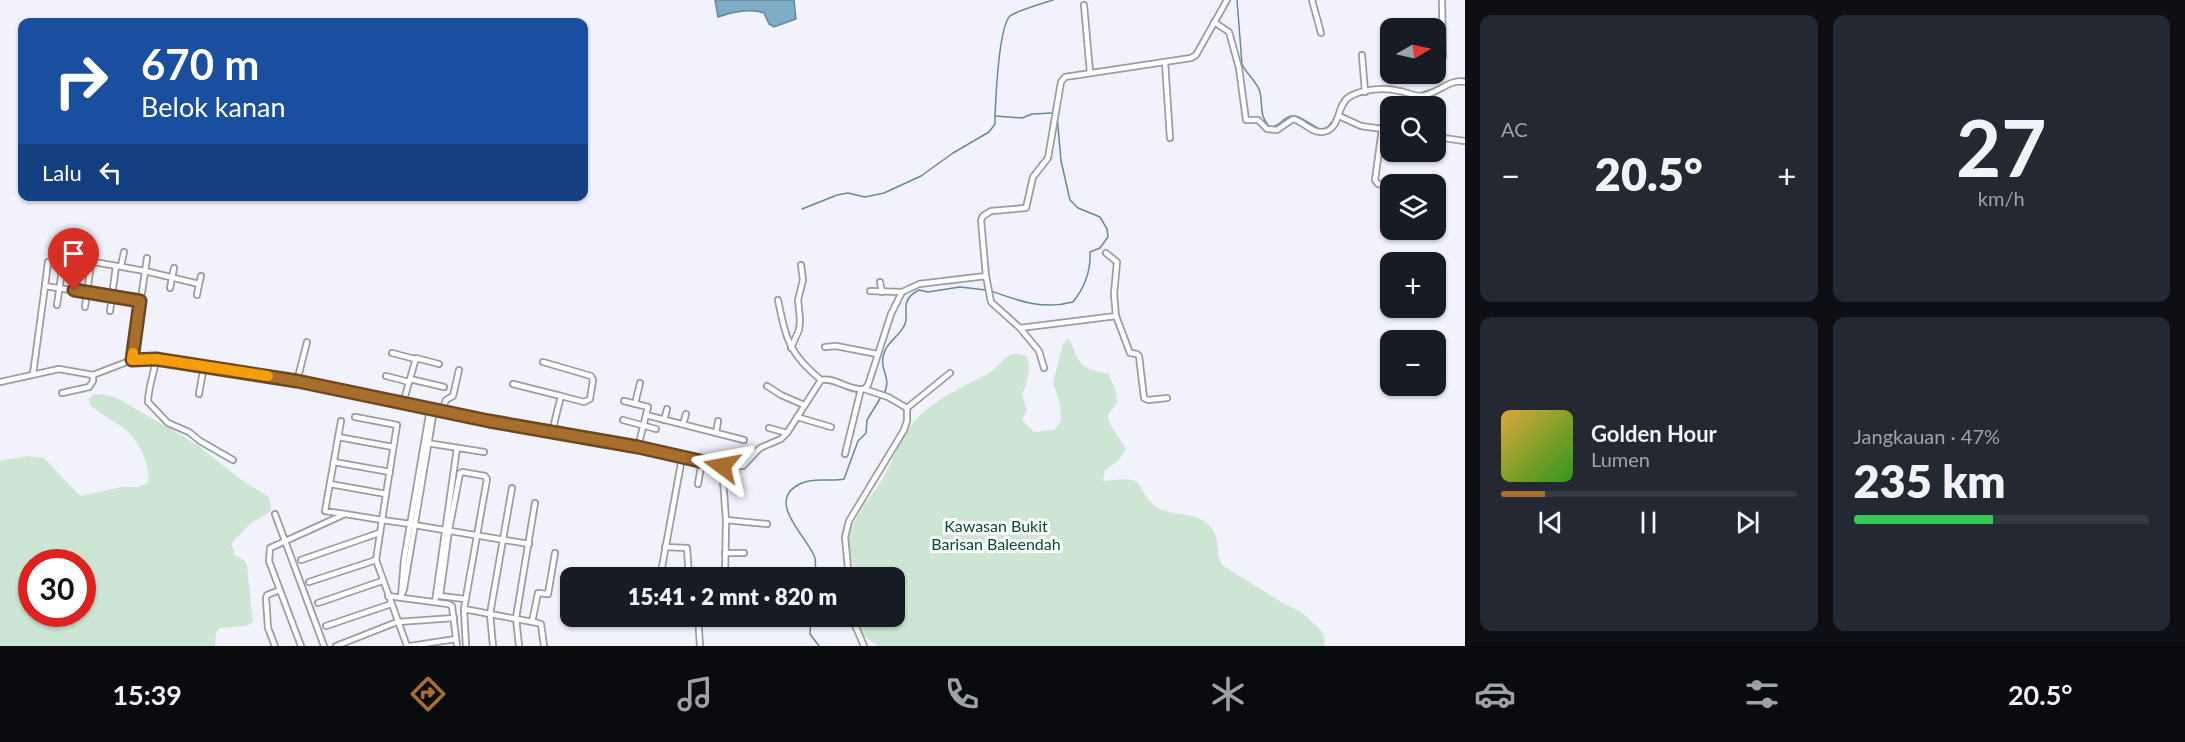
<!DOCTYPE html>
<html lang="id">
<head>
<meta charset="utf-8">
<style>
  :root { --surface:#171b24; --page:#242831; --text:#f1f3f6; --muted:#9ea1a6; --line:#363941; --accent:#a86e2e }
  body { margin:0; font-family:Lato,sans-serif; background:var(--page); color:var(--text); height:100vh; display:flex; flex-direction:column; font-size:22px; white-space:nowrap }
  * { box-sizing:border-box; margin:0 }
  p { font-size:20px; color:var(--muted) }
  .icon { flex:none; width:33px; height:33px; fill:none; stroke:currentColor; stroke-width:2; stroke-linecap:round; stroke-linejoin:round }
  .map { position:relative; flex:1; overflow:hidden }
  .details { display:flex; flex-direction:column; gap:15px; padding:15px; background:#0d0f14; width:720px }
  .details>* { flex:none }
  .top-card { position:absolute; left:18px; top:18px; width:570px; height:183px; border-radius:12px; box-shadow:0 2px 4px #0004; background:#1a4fa0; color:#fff; overflow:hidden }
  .needle { width:39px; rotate:81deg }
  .tools { position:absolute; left:1380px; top:18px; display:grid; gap:12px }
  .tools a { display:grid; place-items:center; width:66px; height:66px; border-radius:12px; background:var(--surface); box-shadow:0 2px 4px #0004; font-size:30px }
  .speed { position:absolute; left:18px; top:549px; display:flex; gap:12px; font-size:30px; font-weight:700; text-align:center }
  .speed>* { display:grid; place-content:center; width:78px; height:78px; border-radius:50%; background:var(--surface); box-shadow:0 2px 4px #0004; line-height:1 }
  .speed .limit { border:9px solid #d22; background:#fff; color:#111 }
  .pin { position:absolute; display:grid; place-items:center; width:51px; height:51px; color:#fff; margin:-62px -26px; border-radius:50% 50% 50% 0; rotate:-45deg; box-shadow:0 0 6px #0007 }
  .pin .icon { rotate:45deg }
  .me { position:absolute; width:66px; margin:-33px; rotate:283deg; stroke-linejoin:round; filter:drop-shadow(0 0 4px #0008) }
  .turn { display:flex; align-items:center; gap:21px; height:126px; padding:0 24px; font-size:27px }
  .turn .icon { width:78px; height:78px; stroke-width:2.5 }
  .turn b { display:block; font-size:42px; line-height:51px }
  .then { display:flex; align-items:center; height:57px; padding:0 24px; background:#0003; gap:12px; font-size:22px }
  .big { font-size:45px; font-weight:800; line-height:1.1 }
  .details .tile { flex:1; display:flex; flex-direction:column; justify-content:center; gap:9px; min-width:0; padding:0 21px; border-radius:12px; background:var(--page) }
  .details .dial { align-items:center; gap:0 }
  .dial b { font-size:78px; line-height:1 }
  .song { display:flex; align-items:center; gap:18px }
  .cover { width:72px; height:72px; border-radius:9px; background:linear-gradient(135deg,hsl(40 70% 55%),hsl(110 70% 35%)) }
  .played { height:6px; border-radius:3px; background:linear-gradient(90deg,var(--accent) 15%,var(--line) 15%) }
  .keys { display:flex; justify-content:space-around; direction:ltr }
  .heat { display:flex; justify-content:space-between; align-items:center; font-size:33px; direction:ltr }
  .charge { height:9px; border-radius:4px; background:linear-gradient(90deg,#34c759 47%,var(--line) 0) }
  .details .tiles { flex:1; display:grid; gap:15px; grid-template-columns:repeat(2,1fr) }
  .trip { position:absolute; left:560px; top:567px; width:345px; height:60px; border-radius:12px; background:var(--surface); box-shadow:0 2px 4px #0004; font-weight:800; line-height:60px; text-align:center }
  .menu { display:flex; height:96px; justify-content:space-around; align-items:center; background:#090b0e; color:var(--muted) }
  .menu .icon { width:42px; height:42px }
  .menu .active { color:var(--accent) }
  .menu b { font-size:27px; color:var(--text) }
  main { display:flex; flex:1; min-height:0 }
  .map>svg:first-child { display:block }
</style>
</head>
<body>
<main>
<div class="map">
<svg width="1465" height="646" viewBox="0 0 1465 646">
  <rect width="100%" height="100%" fill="#f1f2fc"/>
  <g fill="#cce6d3" fill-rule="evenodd">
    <path d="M1067,339L1070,340C1080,366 1080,368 1109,374L1116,391L1117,403C1115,406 1110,411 1108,415C1106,423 1123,441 1126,449L1118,461L1105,470L1103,481L1126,479L1136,481C1144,488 1145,500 1156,507C1172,518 1199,509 1212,529C1220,540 1216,553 1222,565L1281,602L1301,612L1321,630L1325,640L1324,646H878L862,635L859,617L894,616V578L856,577C854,563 847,554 849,538C853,517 869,500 880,483C890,467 896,450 905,434C923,404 959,389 989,373C1003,365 1007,347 1027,357C1031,370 1028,382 1022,394L1027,410L1022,420L1034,432L1054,430L1061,421L1060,404L1053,382L1063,344Z"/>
    <path d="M103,394L117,398L186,438L200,447L243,481L268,496L271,507L270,512L251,523L231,544L235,555L245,561L247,566L253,622L246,626L219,628L216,633L215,646H0V461L28,456L44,458L80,496L122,487H138L148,483C151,466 140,444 128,432C117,421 100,416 90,404L89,399L92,395ZM32,562H82V614H32Z"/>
  </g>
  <path fill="#7cacc6" stroke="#67899c" stroke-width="1.5" d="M715,0H794L796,19L774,27L769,24L764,13C751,8 731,12 718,17Z"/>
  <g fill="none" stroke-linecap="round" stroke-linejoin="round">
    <g stroke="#67899c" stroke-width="1.5">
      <path d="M1237,0L1242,64C1246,74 1257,81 1260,92C1263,105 1259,117 1270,127C1280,127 1282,118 1291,116C1301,114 1313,128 1323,130C1344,118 1330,95 1362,89"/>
      <polyline points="1457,80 1465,78"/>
      <polyline points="1417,94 1438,87"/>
      <path d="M1053,113L1032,114L1022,118L995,116C996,98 998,28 1010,16C1016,11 1044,3 1053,0"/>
      <polyline points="802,209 837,195 848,193 865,197 884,193 921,176 953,153 989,132 995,124 995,116"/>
      <path d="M991,291C1019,301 1043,310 1073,302C1084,288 1091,270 1090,252L1100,248L1108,237L1107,229L1100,217L1078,208L1070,200L1061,161L1057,115"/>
      <path d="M884,394C892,376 880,372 883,357C885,343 898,338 904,326C911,315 897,301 919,290L928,292L960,287L986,290"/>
      <path d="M816,578C815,572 816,564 815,558C809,538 762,500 802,483C815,477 830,482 844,479L858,441L866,433L867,420L881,397"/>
      <polyline points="811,616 810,634 819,646"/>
    </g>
    <g stroke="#9b9ca5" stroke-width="8">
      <g id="street">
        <polyline points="1312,0 1321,33"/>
        <polyline points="1442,0 1443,56"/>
        <polyline points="1084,5 1090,72"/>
        <path d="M1214,22L1229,32L1239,68L1246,120H1258L1267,129L1277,130L1293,119C1303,121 1311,133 1322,132C1341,131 1336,105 1349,97C1362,89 1385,87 1399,91C1406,92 1414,96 1422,96C1437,94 1450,78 1465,82"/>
        <polyline points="1362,55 1365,92"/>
        <polyline points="1165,62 1170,138"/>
        <polyline points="1419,96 1426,106"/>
        <polyline points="1339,116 1361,126 1390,130"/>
        <polyline points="1382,129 1375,180 1378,184 1390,186"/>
        <polyline points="1436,137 1465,141"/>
        <polyline points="1106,253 1117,262 1114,294 1116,316 1130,353 1137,354 1139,356 1144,398 1148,400 1167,398"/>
        <polyline points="121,266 124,252"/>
        <polyline points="986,276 991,302 1020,328 1039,351 1044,368"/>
        <polyline points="880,282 882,292"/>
        <polyline points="45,286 48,262"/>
        <polyline points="170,288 174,268"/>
        <polyline points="870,291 902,292"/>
        <polyline points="197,295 199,284"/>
        <path d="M778,300C786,338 788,353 821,380"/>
        <polyline points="57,305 63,263"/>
        <polyline points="85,307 91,264 94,262 145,271 199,284 201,276"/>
        <polyline points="110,311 116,266"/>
        <polyline points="1020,328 1116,316"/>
        <polyline points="825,347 836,346 877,354"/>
        <polyline points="791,348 799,330 800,320 798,300 803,280 801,265"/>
        <polyline points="392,353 415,359"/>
        <path d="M156,359C154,374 148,388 148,402L168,423L189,432L200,441L233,460"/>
        <polyline points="132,360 147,258"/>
        <polyline points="543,362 591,376 593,380 590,399 584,402 561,396"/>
        <polyline points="33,374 45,286 140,301"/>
        <polyline points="386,376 409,382"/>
        <polyline points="410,379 444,387"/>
        <polyline points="297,381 307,342"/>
        <path d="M0,382L59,369L93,375L132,360L156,359L297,381L489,421L638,447L722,466H743L760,448L781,439L787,433L821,380C836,377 848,391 864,389L868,385L891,314L902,292L919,284L986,276L981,220L983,216L991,211L1026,208L1033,177L1048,158L1061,82L1065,77L1191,58L1196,55L1227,0"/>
        <polyline points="513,384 561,396 552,432"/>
        <polyline points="767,386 781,395 804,405"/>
        <polyline points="62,393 89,387 93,381 93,375"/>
        <polyline points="199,394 204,365"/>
        <polyline points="624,401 648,407 638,447"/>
        <polyline points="403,403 416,358 439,364"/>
        <polyline points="635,404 640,383"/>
        <polyline points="907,408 950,373"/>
        <polyline points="442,411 446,400 453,396 459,370"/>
        <polyline points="646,415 744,440"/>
        <polyline points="797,417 831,427"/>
        <polyline points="623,420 656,429"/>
        <polyline points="664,420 667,409"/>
        <polyline points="341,421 325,511 345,514"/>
        <polyline points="683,424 686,414"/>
        <polyline points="769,428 787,433"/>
        <polyline points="716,433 718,421"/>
        <polyline points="338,437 393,447"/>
        <polyline points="427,443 484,452"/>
        <polyline points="845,454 861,389"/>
        <polyline points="334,462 390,472"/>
        <polyline points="330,484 386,494"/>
        <polyline points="698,484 702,461"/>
        <polyline points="512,488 490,614 538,623 541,624 544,646"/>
        <polyline points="275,514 324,646"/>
        <polyline points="726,520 767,524"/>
        <polyline points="414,525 529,544"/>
        <polyline points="665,547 687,548 689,578"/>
        <polyline points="725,553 744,553"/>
        <polyline points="301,560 379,533"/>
        <polyline points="660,578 682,458"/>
        <polyline points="725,578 726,520 722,466 725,455"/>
        <polyline points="849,578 845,537 849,521 904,430 907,421 907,408 888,397 864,389"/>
        <polyline points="309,582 376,560"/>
        <polyline points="388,596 448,604 452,606 457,646"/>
        <polyline points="401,596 404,589 434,410"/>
        <polyline points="401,597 404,560 430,409"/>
        <polyline points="465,599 440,596 449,530 460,473 462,472 485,476 487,479 464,609 466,646"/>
        <polyline points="435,602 457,448"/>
        <polyline points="318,603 382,581"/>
        <polyline points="464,609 490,614 493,646"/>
        <polyline points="698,616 700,646"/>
        <polyline points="853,616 855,625 864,646"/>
        <polyline points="532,622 538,593 548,594 555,553"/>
        <polyline points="326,626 391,604"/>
        <polyline points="275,646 268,628 266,598 267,595 280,590"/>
        <polyline points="301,646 269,561 270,548 345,514 382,520 397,425 355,417"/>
        <polyline points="336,646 397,622 454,618"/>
        <polyline points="407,646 376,560 382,520 410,524"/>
        <polyline points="410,646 456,639"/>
        <polyline points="519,646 516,618 535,503"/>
      </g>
    </g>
    <use href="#street" stroke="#fff" stroke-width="4.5"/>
  </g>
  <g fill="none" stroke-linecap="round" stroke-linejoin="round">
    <g stroke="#6d481e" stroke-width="15">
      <polyline id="route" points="74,290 140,301 132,360 156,359 297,381 489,421 638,447 722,466"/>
    </g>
    <use href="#route" stroke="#a86e2e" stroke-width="10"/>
    <polyline stroke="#f59e0b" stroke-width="10" points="133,353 132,360 156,359 268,376"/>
  </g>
  <g text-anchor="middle" stroke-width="6" stroke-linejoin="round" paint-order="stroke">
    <g font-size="16" fill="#024e27" stroke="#fff">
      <text x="996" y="532">Kawasan Bukit<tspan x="996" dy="18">Barisan Baleendah</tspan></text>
    </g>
  </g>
</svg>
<div class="tools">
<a><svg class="needle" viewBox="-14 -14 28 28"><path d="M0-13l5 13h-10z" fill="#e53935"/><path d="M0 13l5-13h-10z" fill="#9ea1a6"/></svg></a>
<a><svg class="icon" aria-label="search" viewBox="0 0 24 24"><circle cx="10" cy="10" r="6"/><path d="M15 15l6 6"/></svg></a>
<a><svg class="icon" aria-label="layers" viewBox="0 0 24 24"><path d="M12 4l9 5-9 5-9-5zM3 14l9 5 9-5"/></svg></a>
<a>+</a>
<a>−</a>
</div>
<div class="speed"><div class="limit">30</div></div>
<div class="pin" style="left:74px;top:290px;background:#d93025"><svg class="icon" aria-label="arrive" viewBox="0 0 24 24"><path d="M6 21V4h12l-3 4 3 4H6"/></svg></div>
<svg class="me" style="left:722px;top:466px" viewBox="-20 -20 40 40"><path d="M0-17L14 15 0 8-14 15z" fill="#a86e2e" stroke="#fff" stroke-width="4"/></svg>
<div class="trip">15:41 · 2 mnt · 820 m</div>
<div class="top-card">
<div class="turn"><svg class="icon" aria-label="right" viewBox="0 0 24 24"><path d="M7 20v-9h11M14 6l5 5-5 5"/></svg><div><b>670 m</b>Belok kanan</div></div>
<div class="then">Lalu<svg class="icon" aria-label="left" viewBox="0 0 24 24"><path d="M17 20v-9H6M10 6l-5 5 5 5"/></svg></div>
</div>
</div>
<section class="details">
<div class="tiles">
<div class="tile"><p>AC</p>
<div class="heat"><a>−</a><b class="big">20.5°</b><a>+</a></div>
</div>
<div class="tile dial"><b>27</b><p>km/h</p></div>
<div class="tile">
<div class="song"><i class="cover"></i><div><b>Golden Hour</b><p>Lumen</p></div></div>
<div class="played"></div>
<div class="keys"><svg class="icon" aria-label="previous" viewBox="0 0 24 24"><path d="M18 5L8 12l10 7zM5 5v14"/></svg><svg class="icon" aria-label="pause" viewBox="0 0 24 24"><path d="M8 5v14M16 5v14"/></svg><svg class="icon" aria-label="next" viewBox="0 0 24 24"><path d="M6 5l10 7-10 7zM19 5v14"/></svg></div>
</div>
<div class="tile"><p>Jangkauan · 47%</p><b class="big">235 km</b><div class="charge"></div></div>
</div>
</section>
</main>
<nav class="menu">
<b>15:39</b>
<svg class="icon active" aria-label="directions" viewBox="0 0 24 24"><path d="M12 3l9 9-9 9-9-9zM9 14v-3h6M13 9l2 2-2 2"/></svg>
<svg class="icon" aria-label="music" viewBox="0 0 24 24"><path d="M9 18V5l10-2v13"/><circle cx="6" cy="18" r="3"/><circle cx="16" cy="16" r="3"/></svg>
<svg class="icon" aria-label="phone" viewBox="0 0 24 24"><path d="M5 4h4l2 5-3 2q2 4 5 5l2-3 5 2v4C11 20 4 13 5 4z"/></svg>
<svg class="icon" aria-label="climate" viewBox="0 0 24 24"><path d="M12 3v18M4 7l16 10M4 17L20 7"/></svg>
<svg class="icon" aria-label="car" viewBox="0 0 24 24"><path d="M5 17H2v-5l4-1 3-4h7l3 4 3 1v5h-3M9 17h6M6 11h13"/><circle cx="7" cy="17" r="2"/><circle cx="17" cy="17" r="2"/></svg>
<svg class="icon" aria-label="filters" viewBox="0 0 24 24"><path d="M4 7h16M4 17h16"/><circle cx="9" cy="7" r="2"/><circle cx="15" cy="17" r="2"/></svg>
<b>20.5°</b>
</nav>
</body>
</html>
